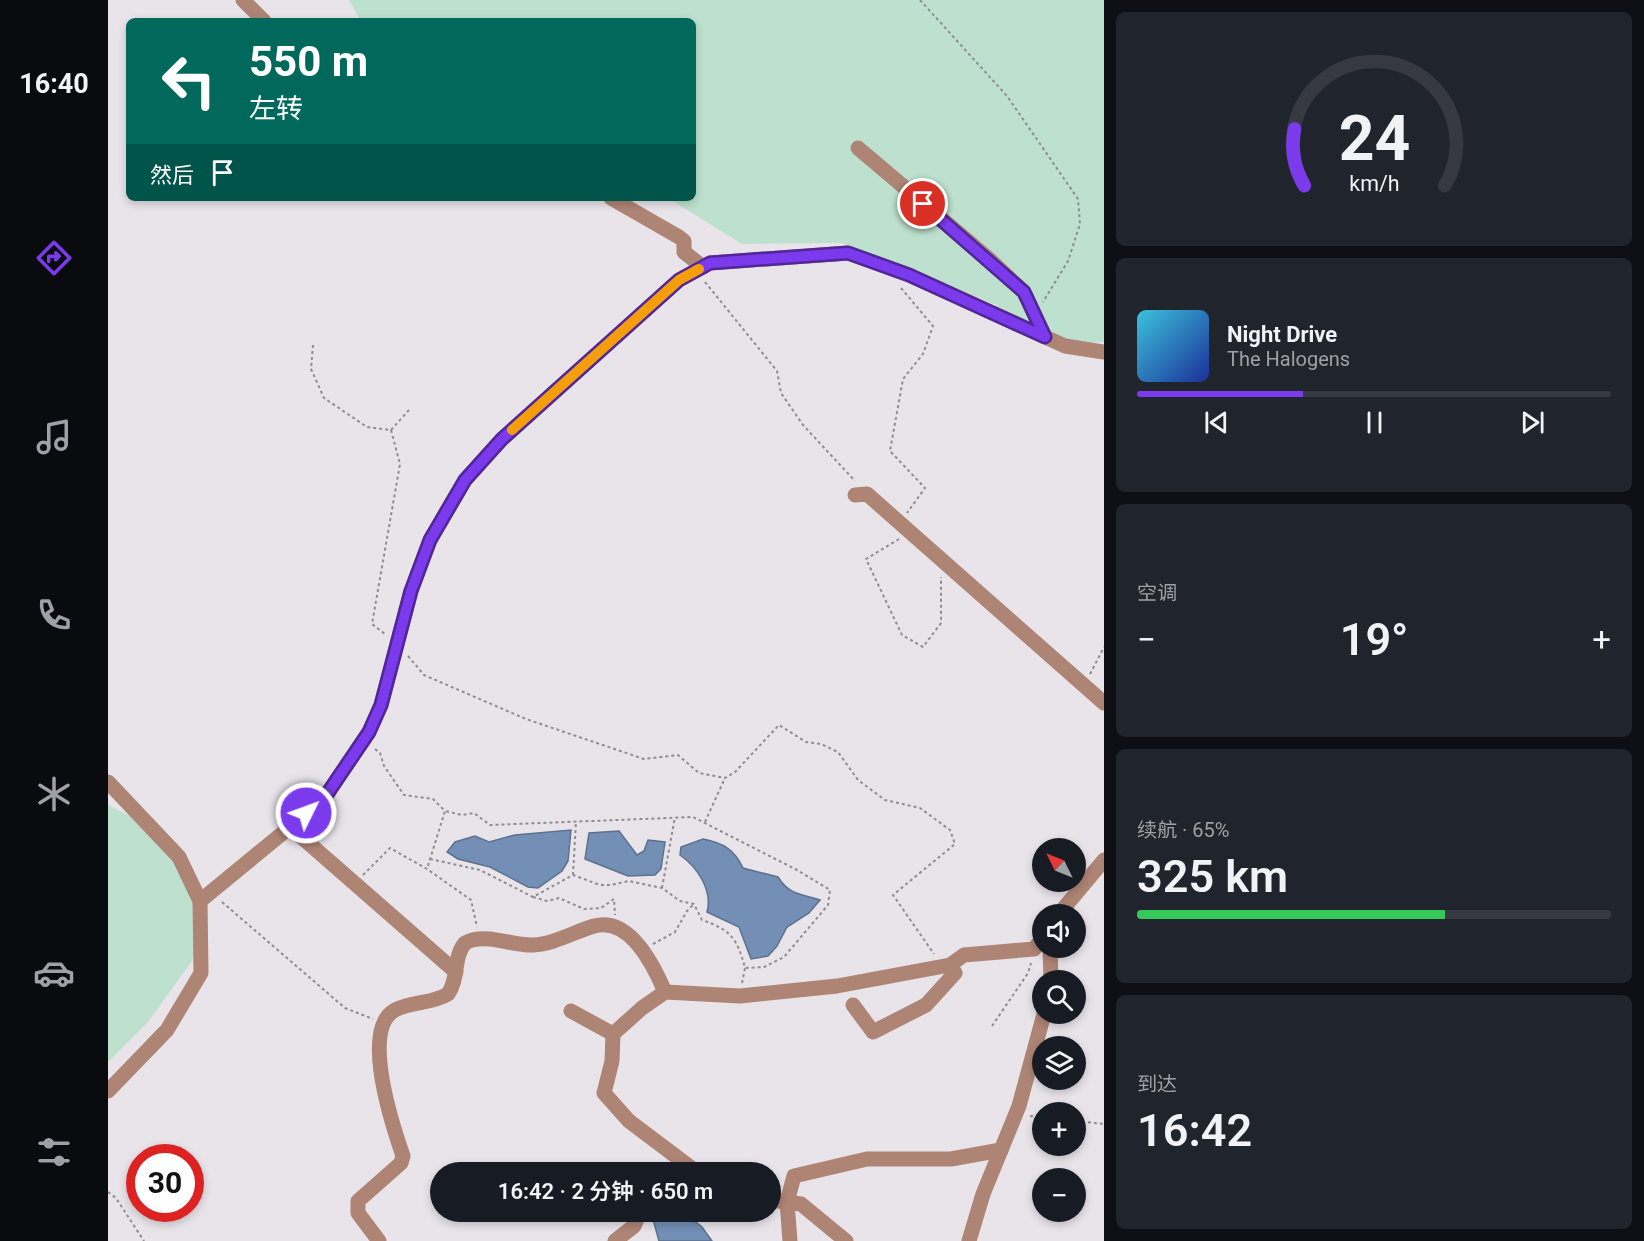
<!DOCTYPE html>
<html lang="zh">
<head>
<meta charset="utf-8">
<style>
  :root { --surface:#171b24; --page:#20242c; --text:#f1f3f6; --muted:#9ea1a6; --line:#363941; --accent:#7c3aed }
  body { margin:0; font-family:Roboto,"Noto Sans SC",sans-serif; background:var(--page); color:var(--text); height:100vh; display:flex; flex-direction:column; font-size:22px; white-space:nowrap }
  * { box-sizing:border-box; margin:0 }
  p { font-size:20px; color:var(--muted) }
  .icon { flex:none; width:33px; height:33px; fill:none; stroke:currentColor; stroke-width:2; stroke-linecap:round; stroke-linejoin:round }
  .map { position:relative; flex:1; overflow:hidden }
  .details { display:flex; flex-direction:column; gap:12px; padding:12px; background:#0d0f14; width:540px }
  .details>* { flex:none }
  .guide { position:absolute; left:18px; top:18px; width:570px; height:183px; border-radius:9px; box-shadow:0 3px 9px #0003; background:#00695c; color:#fff; overflow:hidden }
  .needle { width:39px; rotate:313deg }
  .buttons { position:absolute; left:924px; top:838px; display:grid; gap:12px }
  .buttons a { display:grid; place-items:center; width:54px; height:54px; border-radius:50%; background:var(--surface); box-shadow:0 3px 9px #0003; font-size:30px }
  .speed { position:absolute; left:18px; top:1144px; display:flex; gap:12px; font-size:30px; font-weight:700; text-align:center }
  .speed>* { display:grid; place-content:center; width:78px; height:78px; border-radius:50%; background:var(--surface); box-shadow:0 3px 9px #0003; line-height:1 }
  .speed .limit { border:9px solid #d22; background:#fff; color:#111 }
  .pin { position:absolute; display:grid; place-items:center; width:51px; height:51px; color:#fff; margin:-26px; border:3px solid #fff; border-radius:50%; box-shadow:0 2px 6px #0007 }
  .me { position:absolute; width:66px; margin:-33px; rotate:48deg; stroke-linejoin:round; filter:drop-shadow(0 0 4px #0008) }
  .turn { display:flex; align-items:center; gap:21px; height:126px; padding:0 24px; font-size:27px }
  .turn .icon { width:78px; height:78px; stroke-width:2.5 }
  .turn b { display:block; font-size:42px; line-height:51px }
  .then { display:flex; align-items:center; height:57px; padding:0 24px; background:#0003; gap:12px; font-size:22px }
  .big { font-size:45px; font-weight:600; line-height:1.1 }
  .details .widget { flex:1; display:flex; flex-direction:column; justify-content:center; gap:9px; min-width:0; padding:0 21px; border-radius:9px; background:var(--page) }
  .details .dial { align-items:center; gap:0 }
  .dial svg { height:156px; overflow:visible; fill:none; stroke:var(--line); stroke-width:7; stroke-linecap:round; text-anchor:middle }
  .dial text { fill:var(--text); stroke:none }
  .song { display:flex; align-items:center; gap:18px }
  .cover { width:72px; height:72px; border-radius:9px; background:linear-gradient(135deg,hsl(190 70% 55%),hsl(230 70% 35%)) }
  .played { height:6px; border-radius:3px; background:linear-gradient(90deg,var(--accent) 35%,var(--line) 35%) }
  .keys { display:flex; justify-content:space-around; direction:ltr }
  .heat { display:flex; justify-content:space-between; align-items:center; font-size:33px; direction:ltr }
  .charge { height:9px; border-radius:4px; background:linear-gradient(90deg,#34c759 65%,var(--line) 0) }
  .trip { position:absolute; left:322px; top:1162px; width:351px; height:60px; border-radius:30px; background:var(--surface); box-shadow:0 3px 9px #0003; font-weight:600; line-height:60px; text-align:center }
  main { display:flex; flex:1; min-height:0 }
  .dock { display:flex; flex-direction:column; width:108px; justify-content:space-around; align-items:center; background:#090b0e; color:var(--muted) }
  .dock .icon { width:42px; height:42px }
  .dock .current { color:var(--accent) }
  .dock b { font-size:27px; color:var(--text) }
  .map>svg:first-child { display:block }
</style>
</head>
<body>
<main>
<nav class="dock">
<b>16:40</b>
<svg class="icon current" aria-label="directions" viewBox="0 0 24 24"><path d="M12 3l9 9-9 9-9-9zM9 14v-3h6M13 9l2 2-2 2"/></svg>
<svg class="icon" aria-label="music" viewBox="0 0 24 24"><path d="M9 18V5l10-2v13"/><circle cx="6" cy="18" r="3"/><circle cx="16" cy="16" r="3"/></svg>
<svg class="icon" aria-label="phone" viewBox="0 0 24 24"><path d="M5 4h4l2 5-3 2q2 4 5 5l2-3 5 2v4C11 20 4 13 5 4z"/></svg>
<svg class="icon" aria-label="climate" viewBox="0 0 24 24"><path d="M12 3v18M4 7l16 10M4 17L20 7"/></svg>
<svg class="icon" aria-label="car" viewBox="0 0 24 24"><path d="M5 17H2v-5l4-1 3-4h7l3 4 3 1v5h-3M9 17h6M6 11h13"/><circle cx="7" cy="17" r="2"/><circle cx="17" cy="17" r="2"/></svg>
<svg class="icon" aria-label="filters" viewBox="0 0 24 24"><path d="M4 7h16M4 17h16"/><circle cx="9" cy="7" r="2"/><circle cx="15" cy="17" r="2"/></svg>
</nav>
<div class="map">
<svg width="996" height="1241" viewBox="0 0 996 1241">
  <rect width="100%" height="100%" fill="#e8e4ea"/>
  <g fill="#bde1ce">
    <polygon points="241,0 996,0 996,342 936,344 888,305 734,243 634,244 560,198 585,198 585,21 253,21"/>
    <polygon points="0,805 37,824 95,897 86,958 40,1022 0,1062"/>
  </g>
  <g fill="#738fb6" stroke="#5d718d" stroke-width="1.5">
    <polygon points="463,830 460,861 454,871 430,888 420,887 382,867 350,859 339,852 347,842 367,836 381,842 407,835"/>
    <polygon points="511,831 529,855 536,851 540,840 557,842 553,869 547,875 520,876 477,859 481,833"/>
    <path d="M595,839C615,843 626,849 635,868L670,877C681,895 694,894 712,900L701,913L679,927L669,946L660,956L643,959L631,927L599,912C605,890 589,867 572,855L573,847Z"/>
    <polygon points="543,1212 576,1212 594,1227 604,1241 551,1241"/>
  </g>
  <g fill="none" stroke-linecap="round" stroke-linejoin="round">
    <g stroke="#8f8d91" stroke-width="2" stroke-dasharray="3 3" stroke-linecap="butt">
      <polyline points="812,0 899,96 970,199 972,224 960,261 935,302"/>
      <polyline points="597,282 669,371 673,393 695,425 747,481"/>
      <polyline points="793,288 825,326 815,354 795,379 782,451 817,488 799,513"/>
      <polyline points="205,345 203,369 216,398 259,427 283,430 292,464 264,624 277,634"/>
      <polyline points="283,430 301,410"/>
      <polyline points="791,539 758,559 794,635 815,647 833,623 833,577"/>
      <polyline points="300,656 316,675 418,719 536,759 570,755 591,773 617,778 627,772 671,725 698,742 713,744 730,752 750,780 777,800 812,808 842,830 847,844 785,895 826,954"/>
      <polyline points="982,674 996,647"/>
      <polyline points="267,749 272,753 276,766 296,795 325,799 337,811 319,869"/>
      <polyline points="597,822 617,778"/>
      <path d="M322,859L372,870L425,897L465,875L492,885H503L521,881L554,888L572,901L586,904L594,920C623,930 629,938 637,968L656,967L676,957L720,905L722,890L689,870L585,817L382,825L366,813L354,815L337,811"/>
      <polyline points="255,875 282,848 319,869 363,900 369,927"/>
      <polyline points="465,875 468,821"/>
      <polyline points="554,888 567,817"/>
      <polyline points="425,897 439,901 451,898 476,909 493,908 506,899 507,915"/>
      <polyline points="114,902 237,1008 265,1019"/>
      <polyline points="545,944 567,932 579,911 586,904"/>
      <polyline points="634,983 637,968"/>
      <polyline points="884,1026 920,973 923,963"/>
      <polyline points="922,1116 934,1117"/>
      <polyline points="968,1121 996,1124"/>
      <polyline points="0,1192 8,1198 36,1241"/>
    </g>
    <g stroke="#ae8475" stroke-width="15">
      <polyline points="135,0 156,21"/>
      <polyline points="750,148 881,259 916,292 937,337"/>
      <polyline points="503,198 571,237 576,241 576,252 595,267"/>
      <polyline points="747,495 759,494 996,703"/>
      <polyline points="0,782 71,857 92,901 93,973 59,1030 0,1091"/>
      <polyline points="181,826 348,972"/>
      <polyline points="92,901 215,800 261,732 273,705 303,591 322,540 357,480 394,439 571,280 602,263 740,253 801,275 957,346 996,352"/>
      <polyline points="950,915 996,860"/>
      <polyline points="942,948 943,981"/>
      <polyline points="745,1005 765,1032 818,1005 847,973 842,965"/>
      <polyline points="463,1011 505,1034"/>
      <polyline points="590,1173 521,1121 496,1093 504,1061 505,1034 534,1008 557,992 632,996 729,986 842,965 856,955 926,949 934,939"/>
      <polyline points="663,1200 693,1204 738,1241"/>
      <path d="M271,1241L250,1213V1201L293,1163L295,1156C285,1127 252,1029 287,1010C304,1001 324,1004 340,994C351,979 345,957 357,943C377,932 403,946 425,945C446,944 466,932 486,926C522,916 546,966 557,992"/>
      <polyline points="507,1241 526,1226 532,1212"/>
      <polyline points="682,1241 679,1202 686,1176 759,1159 843,1159 893,1150"/>
      <polyline points="861,1241 875,1194 911,1106 936,1014"/>
    </g>
  </g>
  <g fill="none" stroke-linecap="round" stroke-linejoin="round">
    <g stroke="#51269a" stroke-width="15">
      <polyline id="route" points="198,813 215,800 261,732 273,705 303,591 322,540 357,480 394,439 571,280 602,263 740,253 801,275 937,337 916,292 815,204"/>
    </g>
    <use href="#route" stroke="#7c3aed" stroke-width="10"/>
    <polyline stroke="#f59e0b" stroke-width="10" points="404,430 571,280 591,269"/>
  </g>
</svg>
<div class="buttons">
<a><svg class="needle" viewBox="-14 -14 28 28"><path d="M0-13l5 13h-10z" fill="#e53935"/><path d="M0 13l5-13h-10z" fill="#9ea1a6"/></svg></a>
<a><svg class="icon" aria-label="sound" viewBox="0 0 24 24"><path d="M4 9h4l5-4v14l-5-4H4zM17 9q2 3 0 6"/></svg></a>
<a><svg class="icon" aria-label="search" viewBox="0 0 24 24"><circle cx="10" cy="10" r="6"/><path d="M15 15l6 6"/></svg></a>
<a><svg class="icon" aria-label="layers" viewBox="0 0 24 24"><path d="M12 4l9 5-9 5-9-5zM3 14l9 5 9-5"/></svg></a>
<a>+</a>
<a>−</a>
</div>
<div class="speed"><div class="limit">30</div></div>
<div class="pin" style="left:815px;top:204px;background:#d93025"><svg class="icon" aria-label="arrive" viewBox="0 0 24 24"><path d="M6 21V4h12l-3 4 3 4H6"/></svg></div>
<svg class="me" style="left:198px;top:813px" viewBox="-20 -20 40 40"><circle r="17" fill="#7c3aed" stroke="#fff" stroke-width="3"/><path d="M0-11L8 9 0 5-8 9z" fill="#fff"/></svg>
<div class="trip">16:42 · 2 分钟 · 650 m</div>
<div class="guide">
<div class="turn"><svg class="icon" aria-label="left" viewBox="0 0 24 24"><path d="M17 20v-9H6M10 6l-5 5 5 5"/></svg><div><b>550 m</b>左转</div></div>
<div class="then">然后<svg class="icon" aria-label="arrive" viewBox="0 0 24 24"><path d="M6 21V4h12l-3 4 3 4H6"/></svg></div>
</div>
</div>
<section class="details">
<div class="widget dial"><svg viewBox="0 0 100 80">
<path d="M14 69A42 42 0 1 1 86 69"/>
<path d="M14 69A42 42 0 0 1 9 40" stroke="#7c3aed"/>
<text x="50" y="56" font-size="32" font-weight="700">24</text>
<text x="50" y="72" font-size="11">km/h</text>
</svg></div>
<div class="widget">
<div class="song"><i class="cover"></i><div><b>Night Drive</b><p>The Halogens</p></div></div>
<div class="played"></div>
<div class="keys"><svg class="icon" aria-label="previous" viewBox="0 0 24 24"><path d="M18 5L8 12l10 7zM5 5v14"/></svg><svg class="icon" aria-label="pause" viewBox="0 0 24 24"><path d="M8 5v14M16 5v14"/></svg><svg class="icon" aria-label="next" viewBox="0 0 24 24"><path d="M6 5l10 7-10 7zM19 5v14"/></svg></div>
</div>
<div class="widget"><p>空调</p>
<div class="heat"><a>−</a><b class="big">19°</b><a>+</a></div>
</div>
<div class="widget"><p>续航 · 65%</p><b class="big">325 km</b><div class="charge"></div></div>
<div class="widget"><p>到达</p><b class="big">16:42</b></div>
</section>
</main>
</body>
</html>
